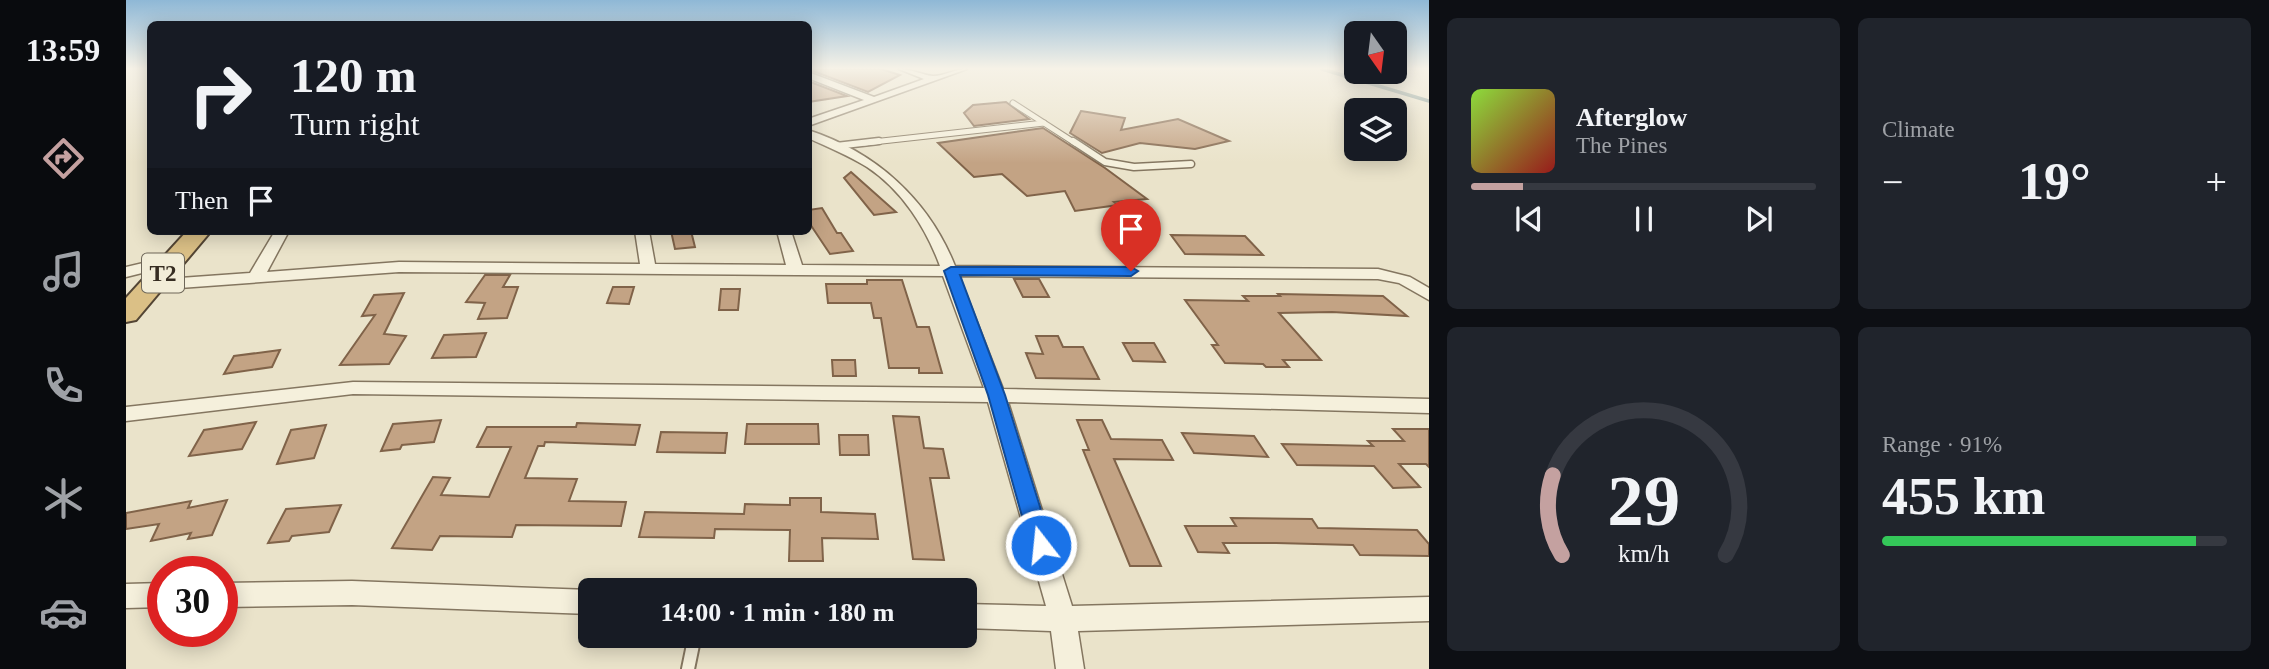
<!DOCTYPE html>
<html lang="en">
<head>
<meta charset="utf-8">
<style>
  :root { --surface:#171b24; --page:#20242c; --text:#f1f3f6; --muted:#9ea1a6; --line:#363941; --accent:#c4a1a0 }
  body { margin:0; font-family:Georgia,serif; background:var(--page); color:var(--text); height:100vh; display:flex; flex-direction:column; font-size:26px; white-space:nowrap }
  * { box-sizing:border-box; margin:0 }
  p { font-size:23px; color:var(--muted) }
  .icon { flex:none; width:38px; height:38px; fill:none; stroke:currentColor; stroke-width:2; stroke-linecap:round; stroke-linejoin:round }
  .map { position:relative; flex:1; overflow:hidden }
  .details { display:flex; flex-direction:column; gap:18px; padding:18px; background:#0d0f14; width:840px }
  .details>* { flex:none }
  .banner { position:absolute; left:21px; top:21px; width:665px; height:214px; border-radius:10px; box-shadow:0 4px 18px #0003; background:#171b24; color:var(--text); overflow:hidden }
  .needle { width:46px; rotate:166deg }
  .fabs { position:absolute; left:1218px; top:21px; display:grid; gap:14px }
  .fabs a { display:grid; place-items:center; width:63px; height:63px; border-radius:10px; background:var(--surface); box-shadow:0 4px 18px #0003; font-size:35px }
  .speed { position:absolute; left:21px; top:556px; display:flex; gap:14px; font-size:35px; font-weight:700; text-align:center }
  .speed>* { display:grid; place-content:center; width:91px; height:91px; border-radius:50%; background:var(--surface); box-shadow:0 4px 18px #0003; line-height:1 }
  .speed .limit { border:10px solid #d22; background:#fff; color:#111 }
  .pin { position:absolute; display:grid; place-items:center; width:60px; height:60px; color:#fff; margin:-72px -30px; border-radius:50% 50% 50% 0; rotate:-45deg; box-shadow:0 0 7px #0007 }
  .pin .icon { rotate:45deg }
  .me { position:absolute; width:77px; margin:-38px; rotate:344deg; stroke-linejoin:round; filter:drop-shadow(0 0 5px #0008) }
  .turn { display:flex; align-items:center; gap:24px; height:147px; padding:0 28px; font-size:32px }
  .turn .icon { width:91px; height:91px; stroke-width:2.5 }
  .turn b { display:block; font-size:49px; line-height:60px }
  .then { display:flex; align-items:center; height:66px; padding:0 28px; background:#0003; gap:14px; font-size:26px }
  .big { font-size:52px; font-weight:700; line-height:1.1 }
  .details .tile { flex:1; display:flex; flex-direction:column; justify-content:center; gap:10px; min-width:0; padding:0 24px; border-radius:10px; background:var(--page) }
  .details .dial { align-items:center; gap:0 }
  .dial svg { height:182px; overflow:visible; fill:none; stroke:var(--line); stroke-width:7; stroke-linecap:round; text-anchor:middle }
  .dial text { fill:var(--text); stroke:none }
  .song { display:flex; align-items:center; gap:21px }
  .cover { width:84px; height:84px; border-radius:10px; background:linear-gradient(135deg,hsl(90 70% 55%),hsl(0 70% 35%)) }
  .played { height:7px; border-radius:4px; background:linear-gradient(90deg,var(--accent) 15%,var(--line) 15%) }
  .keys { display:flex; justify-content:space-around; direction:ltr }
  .heat { display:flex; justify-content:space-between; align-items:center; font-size:38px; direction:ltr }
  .charge { height:10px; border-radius:5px; background:linear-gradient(90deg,#34c759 91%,var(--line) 0) }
  .details .tiles { flex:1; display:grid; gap:18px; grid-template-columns:repeat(2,1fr) }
  .trip { position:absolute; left:452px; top:578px; width:399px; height:70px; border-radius:10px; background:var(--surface); box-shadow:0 4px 18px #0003; font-weight:700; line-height:70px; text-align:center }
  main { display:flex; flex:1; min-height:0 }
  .tabs { display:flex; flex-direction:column; width:126px; justify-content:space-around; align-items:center; background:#090b0e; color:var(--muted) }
  .tabs .icon { width:49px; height:49px }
  .tabs .current { color:var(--accent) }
  .tabs b { font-size:32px; color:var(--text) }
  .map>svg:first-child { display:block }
</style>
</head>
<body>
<main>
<nav class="tabs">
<b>13:59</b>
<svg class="icon current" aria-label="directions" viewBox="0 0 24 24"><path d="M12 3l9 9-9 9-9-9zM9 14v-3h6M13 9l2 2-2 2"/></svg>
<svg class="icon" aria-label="music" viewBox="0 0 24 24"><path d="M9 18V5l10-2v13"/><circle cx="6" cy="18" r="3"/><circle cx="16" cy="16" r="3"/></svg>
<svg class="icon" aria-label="phone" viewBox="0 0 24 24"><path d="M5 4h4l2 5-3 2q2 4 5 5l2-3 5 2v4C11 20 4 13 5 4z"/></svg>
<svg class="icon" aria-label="climate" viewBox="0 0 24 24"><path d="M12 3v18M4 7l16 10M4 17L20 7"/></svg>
<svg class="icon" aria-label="car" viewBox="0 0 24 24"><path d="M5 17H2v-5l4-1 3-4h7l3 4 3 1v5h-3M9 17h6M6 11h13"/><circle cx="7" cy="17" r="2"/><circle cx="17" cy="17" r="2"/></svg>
</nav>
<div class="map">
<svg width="1303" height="669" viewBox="0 0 1303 669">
  <rect width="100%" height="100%" fill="#eae3ca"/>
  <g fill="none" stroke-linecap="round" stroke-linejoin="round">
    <polyline stroke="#718c88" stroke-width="3.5" points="1196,69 1303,101"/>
  </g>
  <g fill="#c3a384" stroke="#806349" stroke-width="2">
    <polygon points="682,69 755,69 774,75 742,92"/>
    <polygon points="682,81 721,96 682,102"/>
    <polygon points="880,102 903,119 848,126 838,113 847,105"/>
    <polygon points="955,111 999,118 995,130 1052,119 1103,141 1069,149 1014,143 976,153 944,133"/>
    <polygon points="917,128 979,168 1021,199 988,202 992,205 949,211 939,191 901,196 876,174 848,177 812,143"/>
    <polygon points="725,172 770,212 748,215 718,178"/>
    <polygon points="696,208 711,233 715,233 727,251 704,254 682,221 682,210"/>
    <polygon points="545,231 565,231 569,247 549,249"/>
    <polygon points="1045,235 1119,236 1137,255 1059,254"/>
    <polygon points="359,275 384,275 377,287 392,287 381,318 352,319 359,303 340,302"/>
    <polygon points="888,279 913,279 923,297 897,297"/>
    <polygon points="741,280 776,280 791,327 803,327 816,373 793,373 793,368 763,368 755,318 748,318 745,303 702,303 700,284 741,284"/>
    <polygon points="487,287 508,287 503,304 481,303"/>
    <polygon points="595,289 614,289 612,310 593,310"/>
    <polygon points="278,293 258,334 280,336 263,364 214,365 249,315 236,316 248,295"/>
    <polygon points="1152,294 1257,296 1281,316 1206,312 1153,313 1195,360 1157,360 1163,367 1140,367 1137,364 1099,363 1086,345 1092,345 1059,300 1122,301 1117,296 1154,296"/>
    <polygon points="360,333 350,357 306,358 318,335"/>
    <polygon points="910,336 932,336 937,347 957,347 973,379 910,378 900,353 917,354"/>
    <polygon points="997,343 1028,343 1039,362 1007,361"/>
    <polygon points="154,350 146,367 98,374 108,356"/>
    <polygon points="706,360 729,360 730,376 707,376"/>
    <polygon points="767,416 793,417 798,448 817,449 823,478 804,478 818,560 787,559"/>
    <polygon points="315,420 308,442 276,445 274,449 255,451 267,424"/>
    <polygon points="951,420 976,420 985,439 1036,440 1047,460 988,459 1035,566 1004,566 957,450 963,450"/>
    <polygon points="130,422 116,449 63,456 78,430"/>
    <polygon points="451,423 514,425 509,445 419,442 418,446 412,446 399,478 451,479 443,501 500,502 495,526 390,525 386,537 314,536 306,550 266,548 307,477 324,478 315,495 363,497 385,447 351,447 361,427 450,427"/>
    <polygon points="621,424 692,424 693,444 619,444"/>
    <polygon points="200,425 188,458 151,464 165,430"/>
    <polygon points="1267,429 1303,429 1303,467 1300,464 1273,464 1294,487 1267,488 1248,466 1171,465 1156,444 1247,446 1242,441 1278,441"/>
    <polygon points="535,432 601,433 599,453 531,452"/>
    <polygon points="1056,433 1128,436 1142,457 1068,453"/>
    <polygon points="713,435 742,435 743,455 714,455"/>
    <polygon points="664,498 695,498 695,512 749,514 752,539 696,538 697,561 663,561 664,530 589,529 588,538 513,537 519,512 618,514 619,504 664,505"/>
    <polygon points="101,500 86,535 62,539 65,533 25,541 33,524 0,529 0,513 65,501 62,508"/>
    <polygon points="215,505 203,532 166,536 163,541 142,543 160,509"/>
    <polygon points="1105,518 1186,519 1192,528 1291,530 1303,544 1303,556 1234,555 1227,545 1150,543 1097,543 1103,553 1072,552 1059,526 1110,526"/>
  </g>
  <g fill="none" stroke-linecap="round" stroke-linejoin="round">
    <g stroke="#847660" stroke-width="7">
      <g id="service-far2">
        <polyline points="887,103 949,143"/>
        <polyline points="738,143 918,123"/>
      </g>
    </g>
    <g stroke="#847660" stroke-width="9">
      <g id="service-far1">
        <polyline points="947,141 979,162 1008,167 1065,164"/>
        <polyline points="710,146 753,141"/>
      </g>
    </g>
    <g stroke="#847660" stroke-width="16">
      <polyline id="service" points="562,669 569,635"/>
    </g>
    <g stroke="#847660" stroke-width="3">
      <g id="minor">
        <path d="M773,69C786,69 796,75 807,76C818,76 829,69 841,69L682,126V119L738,100L682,78V72L748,97L798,79Z"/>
        <path d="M682,130C750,152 803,200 829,266L1252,269L1284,277L1303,288V300L1273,283L1252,279L833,276L877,389L1303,399V413L882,402L946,606L1303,597V621L952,631L958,669H930L925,631L838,628V604L920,606L862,402L227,394L0,421V407L227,382L858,388L817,276L273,272L26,290L18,285L26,280L124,273L149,231H163L141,272L273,262L514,264L509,231H523L529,264L660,265L651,231H665L676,265L814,266C800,228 776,190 741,167C723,156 702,147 682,138Z"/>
        <polygon points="47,256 52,258 55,261 52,264 0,277 0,267"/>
        <polygon points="226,581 464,590 464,614 226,605 96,607 96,583"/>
        <polygon points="37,583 37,607 0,608 0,584"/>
      </g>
    </g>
    <g stroke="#534534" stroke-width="4">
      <polygon id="trunk" points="61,231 85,231 10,320 0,322 0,298"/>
    </g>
    <use href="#service-far2" stroke="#f5f0dc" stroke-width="5"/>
    <use href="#service-far1" stroke="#f5f0dc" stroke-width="6"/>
    <use href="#service" stroke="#f5f0dc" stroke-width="12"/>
    <use href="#minor" fill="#f5f0dc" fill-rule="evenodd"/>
    <use href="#trunk" fill="#dbc086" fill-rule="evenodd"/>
  </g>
  <linearGradient id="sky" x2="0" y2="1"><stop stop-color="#8fb8d6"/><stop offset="0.42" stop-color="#f6f2e7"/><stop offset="1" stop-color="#f6f2e7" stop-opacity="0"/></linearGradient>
  <rect width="1303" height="163" fill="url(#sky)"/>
  <polygon fill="#1a73e8" stroke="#114b97" stroke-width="2" points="825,267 1005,267 1012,271 1005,276 834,275 879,395 926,545 922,551 915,554 907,551 904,545 862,395 818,271"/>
  <g text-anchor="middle" stroke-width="6" stroke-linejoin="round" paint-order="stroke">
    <rect fill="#f2edd8" stroke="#6e6759" stroke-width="2" x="16" y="253.5" width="42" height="39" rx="5"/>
    <g font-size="23" font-weight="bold" fill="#362d22">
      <text x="37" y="281">T2</text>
    </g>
  </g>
</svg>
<div class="fabs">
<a><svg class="needle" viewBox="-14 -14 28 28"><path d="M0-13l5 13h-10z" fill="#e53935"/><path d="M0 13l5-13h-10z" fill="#9ea1a6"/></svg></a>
<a><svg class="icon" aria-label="layers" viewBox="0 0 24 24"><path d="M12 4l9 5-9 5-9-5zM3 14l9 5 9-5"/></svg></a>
</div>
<div class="speed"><div class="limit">30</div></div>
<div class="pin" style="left:1005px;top:271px;background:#d93025"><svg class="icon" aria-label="arrive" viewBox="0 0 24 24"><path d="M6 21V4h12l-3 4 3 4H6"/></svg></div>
<svg class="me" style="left:915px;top:545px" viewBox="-20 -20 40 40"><circle r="17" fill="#1a73e8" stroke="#fff" stroke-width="3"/><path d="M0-11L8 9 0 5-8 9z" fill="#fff"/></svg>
<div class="trip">14:00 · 1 min · 180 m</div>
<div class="banner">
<div class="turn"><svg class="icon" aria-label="right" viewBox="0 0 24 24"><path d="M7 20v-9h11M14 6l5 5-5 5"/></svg><div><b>120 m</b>Turn right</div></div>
<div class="then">Then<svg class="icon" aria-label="arrive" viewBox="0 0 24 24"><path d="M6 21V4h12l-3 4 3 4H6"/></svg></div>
</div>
</div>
<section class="details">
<div class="tiles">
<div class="tile">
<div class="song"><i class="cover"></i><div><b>Afterglow</b><p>The Pines</p></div></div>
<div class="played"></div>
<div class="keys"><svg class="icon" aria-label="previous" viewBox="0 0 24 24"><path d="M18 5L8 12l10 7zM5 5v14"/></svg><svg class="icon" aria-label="pause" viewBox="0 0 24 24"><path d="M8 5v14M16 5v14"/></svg><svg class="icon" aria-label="next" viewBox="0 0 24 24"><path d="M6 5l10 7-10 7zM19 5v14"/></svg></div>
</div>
<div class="tile"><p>Climate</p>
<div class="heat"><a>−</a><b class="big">19°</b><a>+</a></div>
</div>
<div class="tile dial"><svg viewBox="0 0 100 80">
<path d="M14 69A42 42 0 1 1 86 69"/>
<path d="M14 69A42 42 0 0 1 10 34" stroke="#c4a1a0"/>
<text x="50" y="56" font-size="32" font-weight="700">29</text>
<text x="50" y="72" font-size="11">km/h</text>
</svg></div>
<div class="tile"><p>Range · 91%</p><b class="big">455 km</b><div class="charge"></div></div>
</div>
</section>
</main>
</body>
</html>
